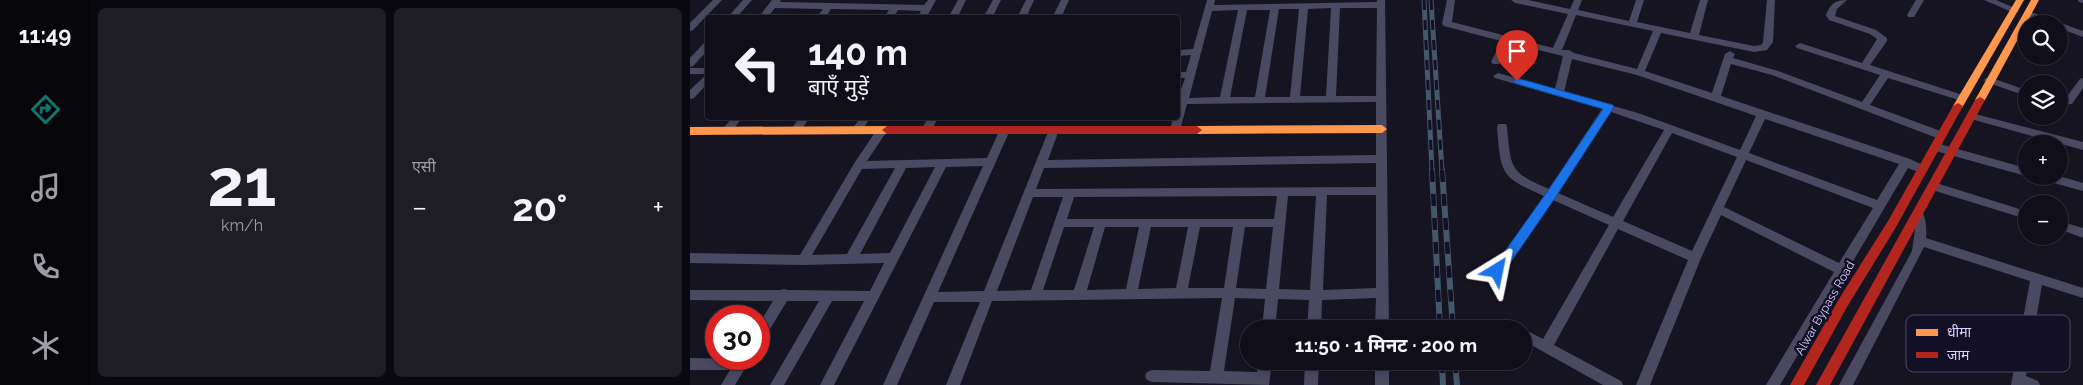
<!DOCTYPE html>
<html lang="hi">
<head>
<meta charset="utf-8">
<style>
  :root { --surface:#100f19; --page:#1e1d26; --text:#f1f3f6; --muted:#9c9ca2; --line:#302f38; --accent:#0f766e }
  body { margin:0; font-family:Raleway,"Noto Sans Devanagari",sans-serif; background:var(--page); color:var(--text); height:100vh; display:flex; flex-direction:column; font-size:19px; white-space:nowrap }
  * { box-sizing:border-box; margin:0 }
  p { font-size:16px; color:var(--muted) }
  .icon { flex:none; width:28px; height:28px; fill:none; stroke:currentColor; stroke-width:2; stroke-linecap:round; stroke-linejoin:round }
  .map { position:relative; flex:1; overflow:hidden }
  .details { display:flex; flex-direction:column; gap:8px; padding:8px; background:#09080e; width:600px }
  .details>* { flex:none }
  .banner { position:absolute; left:15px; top:15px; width:475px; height:105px; border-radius:5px; box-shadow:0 2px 8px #0003,0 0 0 1px var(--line); background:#100f19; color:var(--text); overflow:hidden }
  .buttons { position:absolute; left:1328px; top:15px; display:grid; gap:10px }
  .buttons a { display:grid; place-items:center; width:50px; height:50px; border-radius:50%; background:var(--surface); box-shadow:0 2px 8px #0003,0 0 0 1px var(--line); font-size:25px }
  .speed { position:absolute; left:15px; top:305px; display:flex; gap:10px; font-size:25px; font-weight:700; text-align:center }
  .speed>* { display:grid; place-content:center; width:65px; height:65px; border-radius:50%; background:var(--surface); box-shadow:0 2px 8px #0003,0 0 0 1px var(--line); line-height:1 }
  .speed .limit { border:8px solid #d22; background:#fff; color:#111 }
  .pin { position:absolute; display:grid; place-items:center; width:42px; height:42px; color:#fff; margin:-51px -21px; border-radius:50% 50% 50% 0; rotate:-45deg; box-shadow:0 0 5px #0007 }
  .pin .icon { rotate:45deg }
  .me { position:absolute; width:55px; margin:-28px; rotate:35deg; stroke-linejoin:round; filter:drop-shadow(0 0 4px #0008) }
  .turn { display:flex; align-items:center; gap:18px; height:105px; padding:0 20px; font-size:22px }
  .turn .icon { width:65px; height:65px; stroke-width:2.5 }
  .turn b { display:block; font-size:35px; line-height:42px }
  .big { font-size:38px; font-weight:700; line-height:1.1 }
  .details .card { flex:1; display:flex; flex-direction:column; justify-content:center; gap:8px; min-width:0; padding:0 18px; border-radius:8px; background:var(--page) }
  .details .dial { align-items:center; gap:0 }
  .dial b { font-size:65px; line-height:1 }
  .heat { display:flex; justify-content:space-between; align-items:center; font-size:28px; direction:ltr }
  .details .tiles { flex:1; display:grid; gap:8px; grid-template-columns:repeat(2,1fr) }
  .trip { position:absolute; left:550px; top:320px; width:292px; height:50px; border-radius:25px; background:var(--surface); box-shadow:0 2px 8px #0003,0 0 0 1px var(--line); font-weight:700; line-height:50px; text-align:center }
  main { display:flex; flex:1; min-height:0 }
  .dock { display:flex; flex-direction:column; width:90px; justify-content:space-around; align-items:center; background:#06060a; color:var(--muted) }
  .dock .icon { width:35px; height:35px }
  .dock .selected { color:var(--accent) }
  .dock b { font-size:22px; color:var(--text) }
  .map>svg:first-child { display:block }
</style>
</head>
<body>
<main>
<nav class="dock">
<b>11:49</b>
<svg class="icon selected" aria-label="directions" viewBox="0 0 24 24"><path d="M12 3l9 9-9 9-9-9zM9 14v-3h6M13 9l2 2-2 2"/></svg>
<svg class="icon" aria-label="music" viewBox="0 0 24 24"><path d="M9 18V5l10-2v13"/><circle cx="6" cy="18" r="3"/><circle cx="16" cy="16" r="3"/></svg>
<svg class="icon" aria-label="phone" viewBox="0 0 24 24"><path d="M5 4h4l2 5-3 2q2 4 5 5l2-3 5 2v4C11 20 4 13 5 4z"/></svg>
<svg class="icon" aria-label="climate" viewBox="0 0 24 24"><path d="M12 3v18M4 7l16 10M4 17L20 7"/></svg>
</nav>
<section class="details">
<div class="tiles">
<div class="card dial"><b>21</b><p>km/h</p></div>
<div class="card"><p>एसी</p>
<div class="heat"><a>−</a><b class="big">20°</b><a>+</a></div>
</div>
</div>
</section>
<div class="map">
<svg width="1393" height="385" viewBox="0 0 1393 385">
  <rect width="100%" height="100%" fill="#161421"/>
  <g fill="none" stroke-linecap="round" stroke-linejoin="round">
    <g fill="#4a4962" fill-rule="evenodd">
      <polygon points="23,0 32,0 3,30 0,31 0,23"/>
      <polygon points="53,0 62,0 46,18 37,18"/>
      <polygon points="82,0 91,0 90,2 234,5 238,0 246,0 236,18 227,18 231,11 208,10 203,18 194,18 199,10 141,9 135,18 126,18 133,9 85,8 77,18 68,18"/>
      <polygon points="268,0 276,0 267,18 258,18"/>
      <polygon points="303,0 311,0 302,18 293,18"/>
      <polygon points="336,0 344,0 336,18 327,18"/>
      <polygon points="371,0 379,0 371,18 362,18"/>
      <path d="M517,0H525L524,5L687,2V0H695L699,329H685L686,298L632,300L631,329H617L619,300L588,299L585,329H572L575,299L545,298L534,371L567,372L568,361H582L579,385L462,382L457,380L455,376L457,372L462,370L520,371L532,298L302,301L270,385H256L290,302H244L207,385H193L293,166L256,167L144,385H130L174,301H142L94,385H80L129,301H97L74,339L69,341V324L83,301L0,300V290H90L94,289L98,290L180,291L194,263L113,265L0,263V253L110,255L165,162L188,128L192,127L197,131L177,161L297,158L311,127H319L320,130L248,292L294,291L360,127H368L369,130L358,160L686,155V102L497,104L490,130L489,133H481L480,130L483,118H488V98L495,78H488V72H496L501,55L488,56V50L503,49ZM641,8L636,96H610L618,9ZM650,8H687L686,96H646ZM589,9H609L600,97H575ZM548,10L530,97L499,98L522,11ZM557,10H580L565,97H540ZM686,163V187L346,189L354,168ZM245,167L200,253L170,254L216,168ZM205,168L157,254L122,255L172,169ZM637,195H686V288L633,290ZM587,196L584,219H377L384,197ZM598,196H626L620,290L589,289ZM343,197H373L341,290L307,291ZM374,227H404L384,290H353ZM415,227H449L436,289L397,290ZM461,227H498L486,288L448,289ZM510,227H543L534,288H498ZM555,227H583L576,289L546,288Z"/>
      <path d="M757,0H765L762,22L863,48L878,14L825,3L821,0H838L880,9L884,0H892L888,10L939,21L946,0H954L947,22L1000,33L1010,0H1018L1009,35L1064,46L1071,45L1073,42L1077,0H1085L1083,42L1077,50L1064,52L971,33L955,71L1022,93L1035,54L1040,51L1045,54L1043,58L1088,71L1172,102L1190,75L1107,48L1105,46L1110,43L1172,63L1187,39L1180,34L1139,20L1136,15C1140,4 1145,0 1157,0L1147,9L1145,16L1186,30L1197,38V41L1180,65L1276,96L1277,98L1272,101L1198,78L1180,105L1256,133L1257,136L1252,140L1082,75L1041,64L1031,96L1220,159L1237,167L1238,170L1233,174L1218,168L1090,385H1076L1144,272L1031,215L1011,258L960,385H946L998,260L928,229L864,345L931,381L933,385H913L834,341V329L853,339L919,225L863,200L811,275L807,276L803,275L801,271L854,196C810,177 811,174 807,127L808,124H816L817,127C821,168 819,172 859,189L912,109L805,78L803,76L808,73L865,89L873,56L819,43L809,64H803L801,62L811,41L754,26L752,24ZM886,15L963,31L947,69L884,53L879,50H872ZM882,59L947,75L1066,116L1050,150L948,113L874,92ZM921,112L974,130L923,217L868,193ZM1075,119L1209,164L1187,200L1059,153ZM982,133L1047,157L1002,251L933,221ZM1056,160L1183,208L1149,263L1034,207Z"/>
      <polygon points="1226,0 1234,0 1224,17 1218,17 1217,15"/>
      <polygon points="1294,0 1306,0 1329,10 1328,12 1322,12"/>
      <polygon points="1388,0 1393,0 1393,3 1389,2"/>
      <polygon points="1338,11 1393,31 1393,37 1369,28 1369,24 1356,24 1335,16 1334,14"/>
      <polygon points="18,41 18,50 3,66 0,67 0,58 15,42"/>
      <polygon points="0,68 18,68 18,83 4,98 0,99 0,90 17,74 0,74"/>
      <polygon points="1299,77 1336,90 1336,96 1296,82 1294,80 1296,78"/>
      <polygon points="1393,78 1393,88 1382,104 1369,105 1369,99 1375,99 1390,79"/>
      <polygon points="1281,113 1393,142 1393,150 1277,118 1276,116"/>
      <polygon points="42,118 52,118 40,134 32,134 31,131"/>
      <polygon points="109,118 119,118 109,134 101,134 100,131"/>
      <polygon points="170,118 180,118 170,134 162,134 161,131"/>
      <polygon points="238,118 248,118 240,133 236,134 231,130"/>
      <polygon points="1246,143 1336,168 1336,176 1242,150 1241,147"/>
      <polygon points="1348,176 1369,176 1393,183 1393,191 1349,179"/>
      <polygon points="1243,182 1336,211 1336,219 1239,189 1237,186 1239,183"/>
      <path d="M1228,210L1232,211C1236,219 1237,229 1236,238L1393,288V298L1352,285L1336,376L1348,381L1350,385H1321L1340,281L1234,247L1163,385H1149L1222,251L1225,230L1222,214L1224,211Z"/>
      <polygon points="1369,221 1393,228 1393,238 1369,229"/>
      <polygon points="816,319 827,325 828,329 811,329 809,325 811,321"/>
      <polygon points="0,358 59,359 60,360 45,385 31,385 40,370 0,370"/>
      <polygon points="615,361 629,361 628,385 614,385"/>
      <rect x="685" y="361" width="14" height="24"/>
    </g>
    <g fill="#ff974d" fill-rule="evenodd">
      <polygon points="1326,0 1334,0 1272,108 1264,108 1263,106"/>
      <polygon points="1341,0 1349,0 1295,100 1290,103 1286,102 1285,100"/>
      <polygon points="692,125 697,129 692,133 507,134 502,130 507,126"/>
      <polygon points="197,126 202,130 197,134 0,135 0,127"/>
    </g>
    <g fill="#b3261e" fill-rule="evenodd">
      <polygon points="1290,97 1295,100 1140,385 1126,385 1285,100"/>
      <polygon points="1268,103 1273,106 1206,227 1157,307 1114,385 1100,385 1149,299 1198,221 1263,106"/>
      <polygon points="197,126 507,126 512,130 507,134 197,134 192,130"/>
    </g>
    <g stroke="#43596b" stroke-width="5">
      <g id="rail-far1">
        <polyline points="734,0 742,171"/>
        <polyline points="741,0 752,171"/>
      </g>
    </g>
    <g stroke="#43596b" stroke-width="6">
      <g id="rail">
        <polyline points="742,170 750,329"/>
        <polyline points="752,170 763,329"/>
        <polyline points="752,361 753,385"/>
        <polyline points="765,361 767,385"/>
      </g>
    </g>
    <use href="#rail-far1" stroke="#130f26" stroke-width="3" stroke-dasharray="10" stroke-linecap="butt"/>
    <use href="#rail" stroke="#130f26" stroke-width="4.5" stroke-dasharray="12" stroke-linecap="butt"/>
  </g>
  <polygon fill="#1a73e8" stroke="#114b97" points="827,78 923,105 924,107 865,198 812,275 803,275 801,271 803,268 857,192 913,109 824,83 824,79"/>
  <g text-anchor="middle" stroke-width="5" stroke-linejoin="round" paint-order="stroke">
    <g font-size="12" fill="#d9d4ff" stroke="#130f26">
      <text transform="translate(1135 308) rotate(-60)" y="4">Alwar Bypass Road</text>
    </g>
  </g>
  <rect x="1216" y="315" width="164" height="57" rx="8" fill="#130f26" stroke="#4e4a67" stroke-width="1"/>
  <rect x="1226" y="329" width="22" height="7" fill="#ff974d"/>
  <rect x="1226" y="352" width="22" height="6" fill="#b3261e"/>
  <g font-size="14" fill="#d9d4ff">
    <text x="1257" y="337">धीमा</text>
    <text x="1257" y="360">जाम</text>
  </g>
</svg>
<div class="buttons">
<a><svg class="icon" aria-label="search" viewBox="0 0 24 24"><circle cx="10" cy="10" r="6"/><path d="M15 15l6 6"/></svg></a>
<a><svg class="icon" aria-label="layers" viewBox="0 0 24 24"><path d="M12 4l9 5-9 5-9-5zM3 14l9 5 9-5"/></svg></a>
<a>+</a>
<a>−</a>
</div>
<div class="speed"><div class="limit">30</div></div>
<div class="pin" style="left:827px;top:81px;background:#d93025"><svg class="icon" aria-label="arrive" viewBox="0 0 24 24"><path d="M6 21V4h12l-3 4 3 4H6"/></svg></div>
<svg class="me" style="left:807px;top:271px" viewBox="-20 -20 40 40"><path d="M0-17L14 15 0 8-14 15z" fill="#1a73e8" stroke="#fff" stroke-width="4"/></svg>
<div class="trip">11:50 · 1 मिनट · 200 m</div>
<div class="banner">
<div class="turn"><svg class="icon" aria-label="left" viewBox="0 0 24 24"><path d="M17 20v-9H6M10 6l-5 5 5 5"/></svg><div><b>140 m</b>बाएँ मुड़ें</div></div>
</div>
</div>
</main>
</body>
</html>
